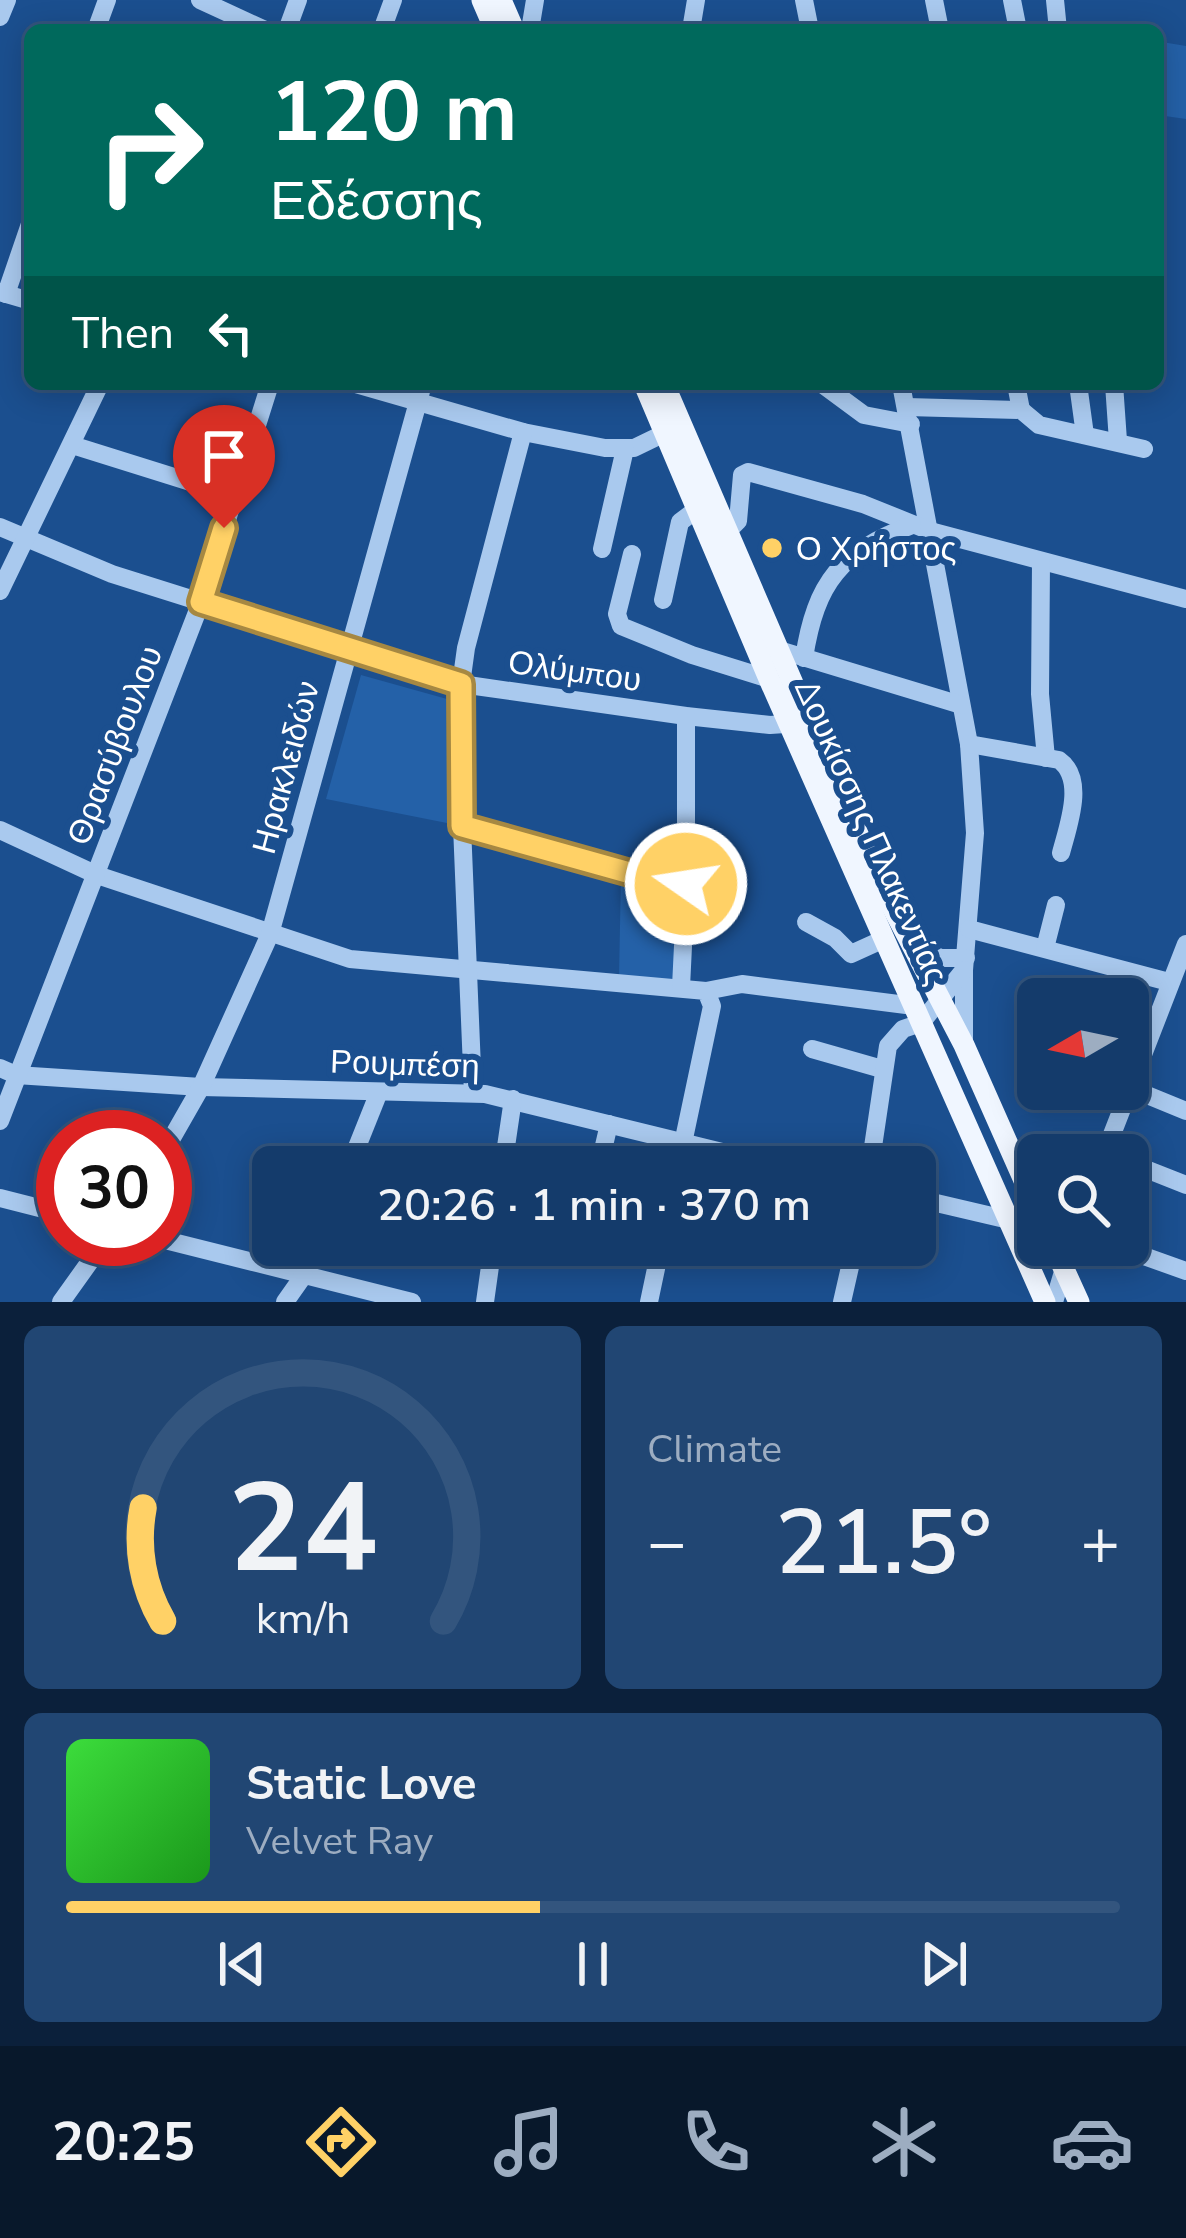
<!DOCTYPE html>
<html lang="en">
<head>
<meta charset="utf-8">
<style>
  :root { --surface:#143b6b; --page:#214673; --text:#f1f3f6; --muted:#9dadc1; --line:#33557e; --accent:#ffd166 }
  body { margin:0; font-family:"Nunito Sans",sans-serif; background:var(--page); color:var(--text); height:100vh; display:flex; flex-direction:column; font-size:45px; white-space:nowrap }
  * { box-sizing:border-box; margin:0 }
  p { font-size:39px; color:var(--muted) }
  .icon { flex:none; width:66px; height:66px; fill:none; stroke:currentColor; stroke-width:2; stroke-linecap:round; stroke-linejoin:round }
  .map { position:relative; height:1302px; overflow:hidden }
  .sheet { display:flex; flex-direction:column; gap:24px; padding:24px; background:#0b203b; flex:1 }
  .sheet>* { flex:none }
  .hud { position:absolute; left:24px; top:24px; width:1140px; height:366px; border-radius:18px; box-shadow:0 6px 30px #0003,0 0 0 3px var(--line); background:#00695c; color:#fff; overflow:hidden }
  .needle { width:78px; rotate:261deg }
  .controls { position:absolute; left:1017px; top:978px; display:grid; gap:24px }
  .controls a { display:grid; place-items:center; width:132px; height:132px; border-radius:18px; background:var(--surface); box-shadow:0 6px 30px #0003,0 0 0 3px var(--line); font-size:60px }
  .speed { position:absolute; left:36px; top:1110px; display:flex; gap:24px; font-size:60px; font-weight:700; text-align:center }
  .speed>* { display:grid; place-content:center; width:156px; height:156px; border-radius:50%; background:var(--surface); box-shadow:0 6px 30px #0003,0 0 0 3px var(--line); line-height:1 }
  .speed .limit { border:18px solid #d22; background:#fff; color:#111 }
  .pin { position:absolute; display:grid; place-items:center; width:102px; height:102px; color:#fff; margin:-123px -51px; border-radius:50% 50% 50% 0; rotate:-45deg; box-shadow:0 0 12px #0007 }
  .pin .icon { rotate:45deg }
  .me { position:absolute; width:132px; margin:-66px; rotate:283deg; stroke-linejoin:round; filter:drop-shadow(0 0 9px #0008) }
  .turn { display:flex; align-items:center; gap:42px; height:252px; padding:0 48px; font-size:54px }
  .turn .icon { width:156px; height:156px; stroke-width:2.5 }
  .turn b { display:block; font-size:84px; line-height:102px }
  .then { display:flex; align-items:center; height:114px; padding:0 48px; background:#0003; gap:24px; font-size:45px }
  .big { font-size:90px; font-weight:600; line-height:1.1 }
  .sheet .tile { flex:1; display:flex; flex-direction:column; justify-content:center; gap:18px; min-width:0; padding:0 42px; border-radius:18px; background:var(--page) }
  .sheet .dial { align-items:center; gap:0 }
  .dial svg { height:312px; overflow:visible; fill:none; stroke:var(--line); stroke-width:7; stroke-linecap:round; text-anchor:middle }
  .dial text { fill:var(--text); stroke:none }
  .song { display:flex; align-items:center; gap:36px }
  .cover { width:144px; height:144px; border-radius:18px; background:linear-gradient(135deg,hsl(120 70% 55%),hsl(120 70% 35%)) }
  .played { height:12px; border-radius:6px; background:linear-gradient(90deg,var(--accent) 45%,var(--line) 45%) }
  .keys { display:flex; justify-content:space-around; direction:ltr }
  .heat { display:flex; justify-content:space-between; align-items:center; font-size:66px; direction:ltr }
  .sheet .tiles { flex:1; display:grid; gap:24px; grid-template-columns:1fr 1fr }
  .tile:last-child { grid-column:span 2 }
  .trip { position:absolute; left:252px; top:1146px; width:684px; height:120px; border-radius:18px; background:var(--surface); box-shadow:0 6px 30px #0003,0 0 0 3px var(--line); font-weight:600; line-height:120px; text-align:center }
  .menu { display:flex; height:192px; justify-content:space-around; align-items:center; background:#08182b; color:var(--muted) }
  .menu .icon { width:84px; height:84px }
  .menu .selected { color:var(--accent) }
  .menu b { font-size:54px; color:var(--text) }
  .map>svg:first-child { display:block }
</style>
</head>
<body>
<div class="map">
<svg width="1186" height="1302" viewBox="0 0 1186 1302">
  <rect width="100%" height="100%" fill="#1b4f8f"/>
  <g fill="#2461a8">
    <polygon points="1162,42 1186,46 1186,119 1158,115"/>
    <polygon points="361,675 447,699 452,824 326,799"/>
    <polygon points="621,875 676,889 677,981 619,978"/>
  </g>
  <g fill="none" stroke-linecap="round" stroke-linejoin="round">
    <g stroke="#a9c9ee" stroke-width="18">
      <polyline points="200,0 265,30"/>
      <polyline points="804,0 810,30"/>
      <polyline points="934,0 940,30"/>
      <polyline points="1012,0 1018,30"/>
      <polyline points="1055,0 1058,30"/>
      <polyline points="0,17 7,0"/>
      <polyline points="96,30 107,0"/>
      <polyline points="287,30 298,0"/>
      <polyline points="382,30 393,0"/>
      <polyline points="530,30 535,0"/>
      <polyline points="691,30 696,0"/>
      <polyline points="0,292 30,301"/>
      <polyline points="6,294 30,224"/>
      <polyline points="356,384 523,432 605,448 634,448 665,433"/>
      <polyline points="822,384 864,415 911,424"/>
      <polyline points="901,384 969,744 975,833 964,970 964,1045"/>
      <polyline points="1016,384 1021,410"/>
      <polyline points="1078,384 1085,435"/>
      <polyline points="1114,384 1118,441"/>
      <polyline points="907,407 1021,410 1039,425 1144,449"/>
      <polyline points="72,445 235,496"/>
      <polyline points="724,526 731,528 738,521 742,475 748,472 863,504 930,531 1186,599"/>
      <polyline points="0,527 112,574 461,684 686,716 770,725 800,723"/>
      <polyline points="602,549 625,449"/>
      <polyline points="632,554 617,614 621,626 692,655 769,679"/>
      <polyline points="1041,562 1040,694 1046,758"/>
      <polyline points="0,591 100,384"/>
      <polyline points="663,600 680,522 697,509"/>
      <polyline points="776,649 961,705"/>
      <path d="M804,658C816,581 841,552 912,525"/>
      <path d="M969,744L1059,760C1086,779 1068,826 1061,853"/>
      <polyline points="462,826 655,880 686,884"/>
      <polyline points="0,830 97,875 350,959 706,991 712,1006 678,1167"/>
      <polyline points="806,922 835,938 851,954 884,939"/>
      <polyline points="969,929 1169,982"/>
      <polyline points="912,946 941,958 966,958"/>
      <polyline points="1045,948 1056,905"/>
      <polyline points="681,987 686,884 686,716"/>
      <polyline points="706,991 742,984 914,1006"/>
      <polyline points="812,1049 882,1069"/>
      <polyline points="0,1068 16,1075 201,1087 485,1094 783,1167"/>
      <polyline points="1130,1088 1186,1111"/>
      <polyline points="473,1093 462,826 461,684 466,648 523,432"/>
      <polyline points="0,1121 201,602 270,384"/>
      <polyline points="165,1150 201,1087 270,934 423,384"/>
      <polyline points="1104,1155 1186,944"/>
      <polyline points="1128,1162 1186,1185"/>
      <polyline points="349,1167 379,1092"/>
      <polyline points="503,1167 513,1099"/>
      <polyline points="599,1167 609,1124"/>
      <polyline points="870,1167 888,1046 903,1029 921,1023 964,970"/>
      <polyline points="0,1198 63,1214"/>
      <polyline points="915,1198 1009,1220"/>
      <polyline points="161,1239 412,1302"/>
      <polyline points="1113,1245 1186,1271"/>
      <polyline points="61,1302 106,1239"/>
      <polyline points="285,1302 304,1275"/>
      <polyline points="485,1302 493,1245"/>
      <polyline points="649,1302 661,1245"/>
      <polyline points="842,1302 855,1245"/>
      <polyline points="1054,1302 1071,1245"/>
    </g>
    <g stroke="#f0f6ff" stroke-width="21">
      <polyline points="482,0 495,30"/>
      <polyline points="501,0 514,30"/>
      <polyline points="644,384 769,679 1045,1302"/>
      <polyline points="664,384 876,876 964,1045 1038,1212"/>
      <polyline points="1053,1245 1079,1302"/>
    </g>
  </g>
  <g fill="none" stroke-linecap="round" stroke-linejoin="round">
    <g stroke="#a68842" stroke-width="30">
      <polyline id="route" points="224,528 201,602 461,684 462,826 655,880 686,884"/>
    </g>
    <use href="#route" stroke="#ffd166" stroke-width="21"/>
  </g>
  <circle fill="#ffd166" stroke="#1b4f8f" stroke-width="4.5" cx="772" cy="548" r="12"/>
  <g text-anchor="middle" stroke-width="12" stroke-linejoin="round" paint-order="stroke">
    <g font-size="33" fill="#fff" stroke="#1b4f8f" text-anchor="start">
      <text x="796" y="560">Ο Χρήστος</text>
    </g>
    <g font-size="33" fill="#fff" stroke="#1b4f8f">
      <text transform="translate(575 670) rotate(8)" y="12">Ολύμπου</text>
      <text transform="translate(114 745) rotate(-69)" y="12">Θρασύβουλου</text>
      <text transform="translate(285 767) rotate(-75)" y="12">Ηρακλειδών</text>
      <text transform="translate(872 831) rotate(66)" y="12">Δουκίσσης Πλακεντίας</text>
      <text transform="translate(405 1063) rotate(2)" y="12">Ρουμπέση</text>
    </g>
  </g>
</svg>
<div class="controls">
<a><svg class="needle" viewBox="-14 -14 28 28"><path d="M0-13l5 13h-10z" fill="#e53935"/><path d="M0 13l5-13h-10z" fill="#9dadc1"/></svg></a>
<a><svg class="icon" aria-label="search" viewBox="0 0 24 24"><circle cx="10" cy="10" r="6"/><path d="M15 15l6 6"/></svg></a>
</div>
<div class="speed"><div class="limit">30</div></div>
<div class="pin" style="left:224px;top:528px;background:#d93025"><svg class="icon" aria-label="arrive" viewBox="0 0 24 24"><path d="M6 21V4h12l-3 4 3 4H6"/></svg></div>
<svg class="me" style="left:686px;top:884px" viewBox="-20 -20 40 40"><circle r="17" fill="#ffd166" stroke="#fff" stroke-width="3"/><path d="M0-11L8 9 0 5-8 9z" fill="#fff"/></svg>
<div class="trip">20:26 · 1 min · 370 m</div>
<div class="hud">
<div class="turn"><svg class="icon" aria-label="right" viewBox="0 0 24 24"><path d="M7 20v-9h11M14 6l5 5-5 5"/></svg><div><b>120 m</b>Εδέσσης</div></div>
<div class="then">Then<svg class="icon" aria-label="left" viewBox="0 0 24 24"><path d="M17 20v-9H6M10 6l-5 5 5 5"/></svg></div>
</div>
</div>
<section class="sheet">
<div class="tiles">
<div class="tile dial"><svg viewBox="0 0 100 80">
<path d="M14 69A42 42 0 1 1 86 69"/>
<path d="M14 69A42 42 0 0 1 9 40" stroke="#ffd166"/>
<text x="50" y="56" font-size="32" font-weight="700">24</text>
<text x="50" y="72" font-size="11">km/h</text>
</svg></div>
<div class="tile"><p>Climate</p>
<div class="heat"><a>−</a><b class="big">21.5°</b><a>+</a></div>
</div>
<div class="tile">
<div class="song"><i class="cover"></i><div><b>Static Love</b><p>Velvet Ray</p></div></div>
<div class="played"></div>
<div class="keys"><svg class="icon" aria-label="previous" viewBox="0 0 24 24"><path d="M18 5L8 12l10 7zM5 5v14"/></svg><svg class="icon" aria-label="pause" viewBox="0 0 24 24"><path d="M8 5v14M16 5v14"/></svg><svg class="icon" aria-label="next" viewBox="0 0 24 24"><path d="M6 5l10 7-10 7zM19 5v14"/></svg></div>
</div>
</div>
</section>
<nav class="menu">
<b>20:25</b>
<svg class="icon selected" aria-label="directions" viewBox="0 0 24 24"><path d="M12 3l9 9-9 9-9-9zM9 14v-3h6M13 9l2 2-2 2"/></svg>
<svg class="icon" aria-label="music" viewBox="0 0 24 24"><path d="M9 18V5l10-2v13"/><circle cx="6" cy="18" r="3"/><circle cx="16" cy="16" r="3"/></svg>
<svg class="icon" aria-label="phone" viewBox="0 0 24 24"><path d="M5 4h4l2 5-3 2q2 4 5 5l2-3 5 2v4C11 20 4 13 5 4z"/></svg>
<svg class="icon" aria-label="climate" viewBox="0 0 24 24"><path d="M12 3v18M4 7l16 10M4 17L20 7"/></svg>
<svg class="icon" aria-label="car" viewBox="0 0 24 24"><path d="M5 17H2v-5l4-1 3-4h7l3 4 3 1v5h-3M9 17h6M6 11h13"/><circle cx="7" cy="17" r="2"/><circle cx="17" cy="17" r="2"/></svg>
</nav>
</body>
</html>
